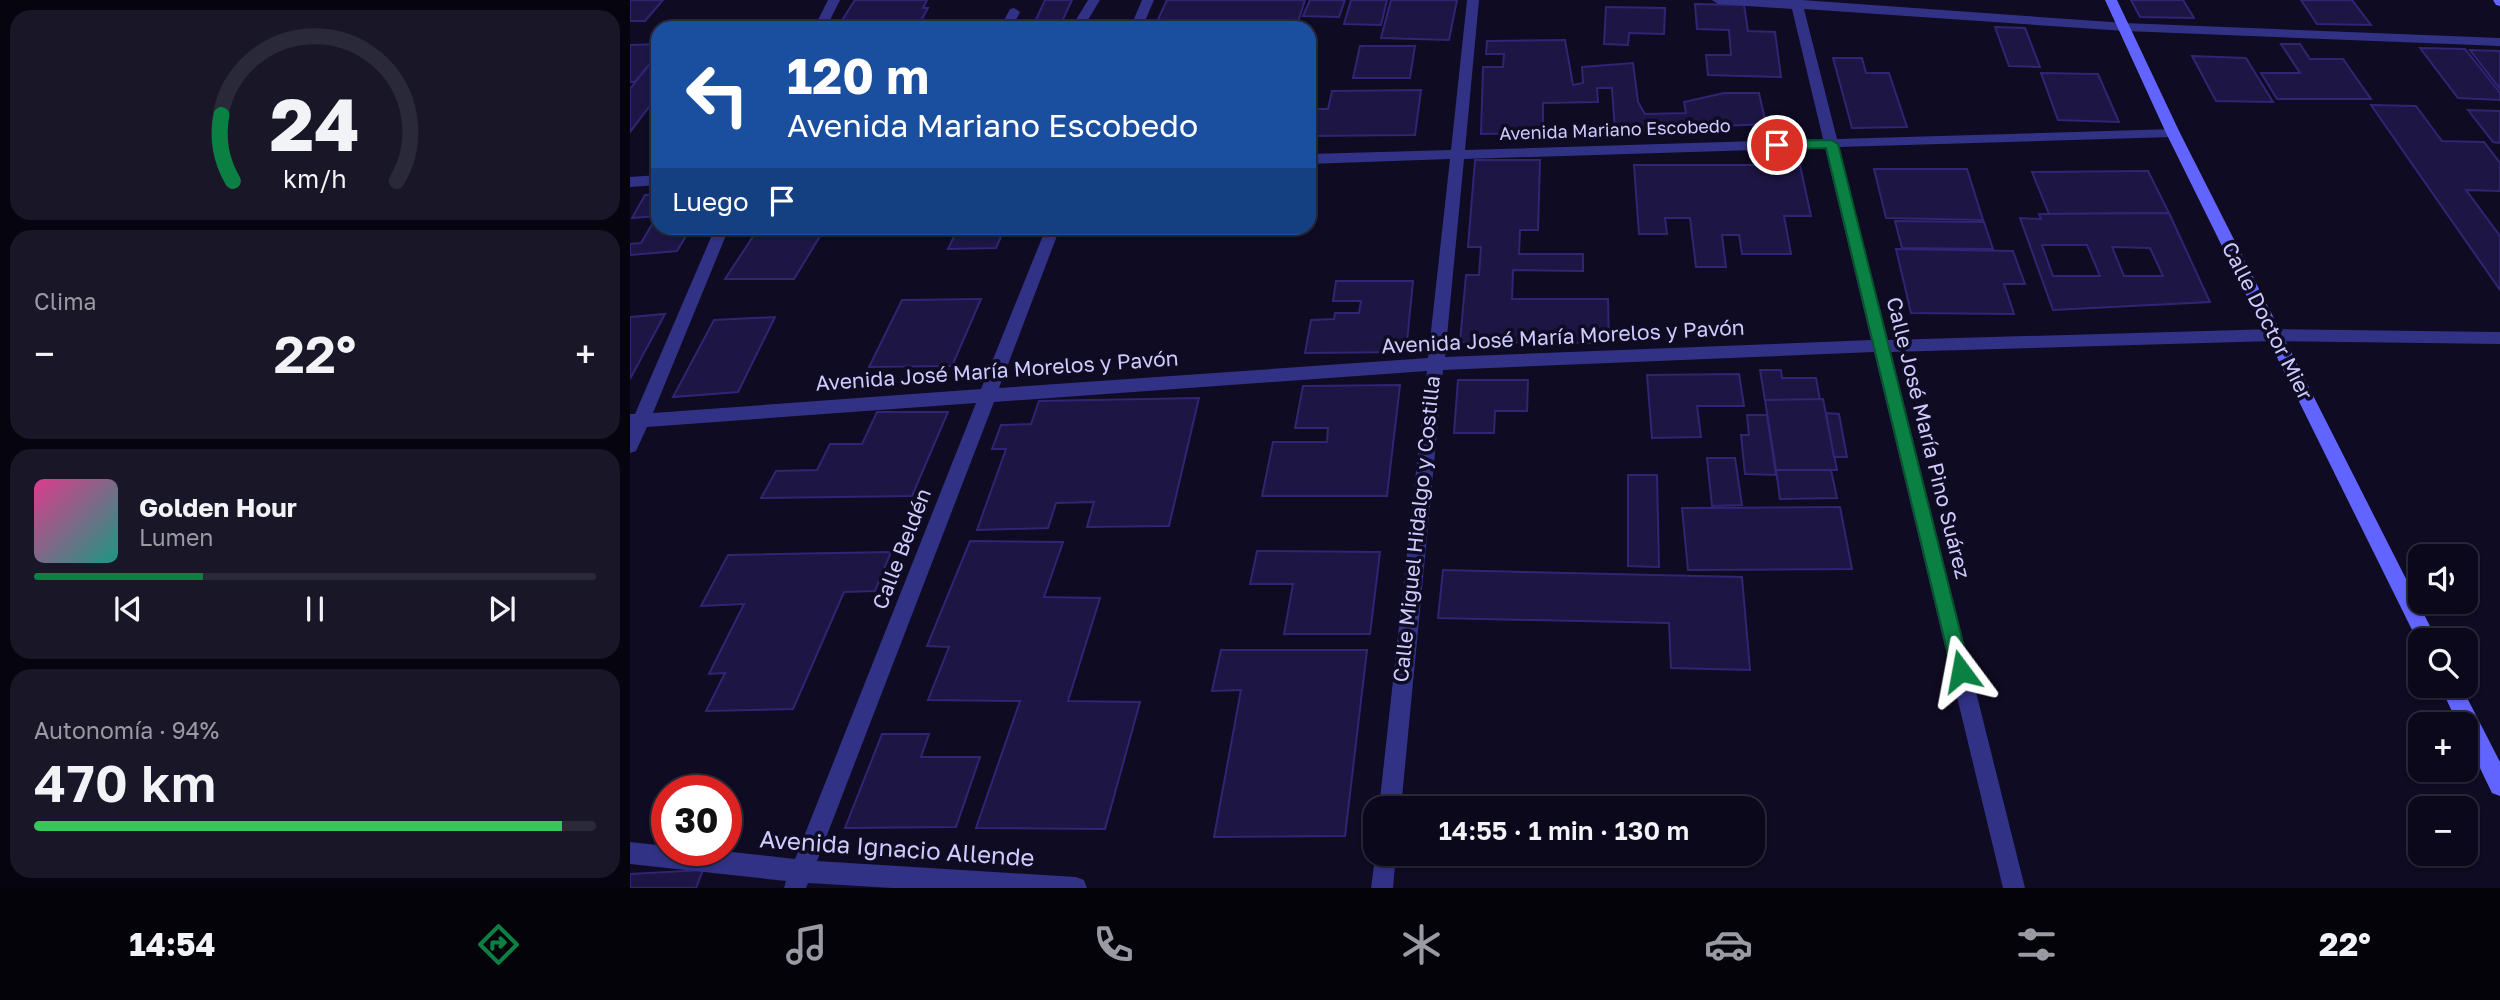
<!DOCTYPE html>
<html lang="es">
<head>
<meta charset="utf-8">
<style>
  :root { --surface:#0a081a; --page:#181627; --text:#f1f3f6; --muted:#999aa2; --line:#2a2939; --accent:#0b8043 }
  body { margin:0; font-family:"Golos Text",sans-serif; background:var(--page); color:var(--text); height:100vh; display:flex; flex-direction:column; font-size:26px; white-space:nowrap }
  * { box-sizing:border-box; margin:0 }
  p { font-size:23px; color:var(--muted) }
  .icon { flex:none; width:38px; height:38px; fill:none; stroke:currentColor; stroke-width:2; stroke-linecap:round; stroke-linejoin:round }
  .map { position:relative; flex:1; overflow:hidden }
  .drawer { display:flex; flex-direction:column; gap:10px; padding:10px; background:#06040e; width:630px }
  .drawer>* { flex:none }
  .guide { position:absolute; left:21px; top:21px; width:665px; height:214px; border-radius:21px; box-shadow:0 2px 5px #0004,0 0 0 2px var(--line); background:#1a4fa0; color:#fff; overflow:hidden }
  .fabs { position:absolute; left:1778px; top:544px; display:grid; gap:14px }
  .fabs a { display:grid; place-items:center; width:70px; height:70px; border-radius:14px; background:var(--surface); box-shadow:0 2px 5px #0004,0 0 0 2px var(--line); font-size:35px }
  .speed { position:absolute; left:21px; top:775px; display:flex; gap:14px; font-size:35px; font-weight:700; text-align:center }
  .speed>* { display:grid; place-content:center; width:91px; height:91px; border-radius:50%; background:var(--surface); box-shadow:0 2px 5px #0004,0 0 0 2px var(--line); line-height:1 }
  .speed .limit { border:10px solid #d22; background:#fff; color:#111 }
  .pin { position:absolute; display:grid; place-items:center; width:60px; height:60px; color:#fff; margin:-30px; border:4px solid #fff; border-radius:50%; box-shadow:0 2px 7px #0007 }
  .me { position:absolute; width:77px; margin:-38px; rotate:347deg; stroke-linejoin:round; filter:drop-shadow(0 0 5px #0008) }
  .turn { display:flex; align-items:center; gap:24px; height:147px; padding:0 21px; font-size:32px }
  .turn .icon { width:91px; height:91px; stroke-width:2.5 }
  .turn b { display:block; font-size:49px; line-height:60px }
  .then { display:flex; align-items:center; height:66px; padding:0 21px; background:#0003; gap:14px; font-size:26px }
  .big { font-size:52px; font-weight:600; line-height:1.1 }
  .drawer .tile { flex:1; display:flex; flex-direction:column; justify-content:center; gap:10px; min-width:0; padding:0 24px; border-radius:21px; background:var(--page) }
  .drawer .dial { align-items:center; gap:0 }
  .dial svg { height:182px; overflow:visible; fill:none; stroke:var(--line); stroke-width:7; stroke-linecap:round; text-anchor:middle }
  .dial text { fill:var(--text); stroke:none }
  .song { display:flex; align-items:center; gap:21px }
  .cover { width:84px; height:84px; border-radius:10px; background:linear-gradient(135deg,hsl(330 70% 55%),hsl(170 70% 35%)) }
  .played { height:7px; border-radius:4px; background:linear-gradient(90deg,var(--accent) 30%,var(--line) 30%) }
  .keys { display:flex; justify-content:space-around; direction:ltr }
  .heat { display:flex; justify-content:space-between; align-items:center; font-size:38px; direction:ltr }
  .charge { height:10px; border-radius:5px; background:linear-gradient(90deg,#34c759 94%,var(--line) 0) }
  .trip { position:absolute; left:733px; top:796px; width:402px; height:70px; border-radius:21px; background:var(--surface); box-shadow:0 2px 5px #0004,0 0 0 2px var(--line); font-weight:600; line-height:70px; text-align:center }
  .tabs { display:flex; height:112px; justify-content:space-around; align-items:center; background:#04030a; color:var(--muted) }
  .tabs .icon { width:49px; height:49px }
  .tabs .selected { color:var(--accent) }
  .tabs b { font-size:32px; color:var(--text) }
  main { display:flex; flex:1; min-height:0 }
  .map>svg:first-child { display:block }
</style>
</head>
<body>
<main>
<section class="drawer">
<div class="tile dial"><svg viewBox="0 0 100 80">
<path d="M14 69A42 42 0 1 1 86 69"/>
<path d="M14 69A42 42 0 0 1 9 40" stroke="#0b8043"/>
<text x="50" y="56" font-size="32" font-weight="700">24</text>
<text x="50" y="72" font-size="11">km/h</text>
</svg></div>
<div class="tile"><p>Clima</p>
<div class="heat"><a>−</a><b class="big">22°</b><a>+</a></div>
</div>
<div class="tile">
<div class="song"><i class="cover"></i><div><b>Golden Hour</b><p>Lumen</p></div></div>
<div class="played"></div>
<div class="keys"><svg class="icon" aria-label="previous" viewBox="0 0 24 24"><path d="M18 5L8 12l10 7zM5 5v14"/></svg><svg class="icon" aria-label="pause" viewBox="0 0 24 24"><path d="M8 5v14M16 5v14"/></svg><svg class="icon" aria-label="next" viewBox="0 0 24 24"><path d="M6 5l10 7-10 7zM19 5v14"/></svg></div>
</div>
<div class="tile"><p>Autonomía · 94%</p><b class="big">470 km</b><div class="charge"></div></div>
</section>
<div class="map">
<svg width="1870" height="888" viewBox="0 0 1870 888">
  <rect width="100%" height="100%" fill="#0e0b22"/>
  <g fill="#1d1544" stroke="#312573" stroke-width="2" fill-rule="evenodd">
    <polygon points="0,0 33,0 15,21 0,21"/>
    <polygon points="225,0 297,0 293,8 298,8 287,28 207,28"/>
    <polygon points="415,0 442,0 429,28 402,28"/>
    <polygon points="537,0 675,0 666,28 524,28"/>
    <polygon points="680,0 715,0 709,17 673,16"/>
    <polygon points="721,0 757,0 751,25 714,24"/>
    <polygon points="761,0 827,0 819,40 751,38"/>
    <polygon points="1501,0 1553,0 1564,18 1510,17"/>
    <polygon points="1671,0 1722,0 1741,25 1687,24"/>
    <polygon points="1065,4 1114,5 1118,31 1145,32 1151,77 1078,75 1076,55 1101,55 1099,30 1067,29"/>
    <polygon points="976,7 1035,8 1034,34 999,33 998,45 974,44"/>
    <polygon points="1365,27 1395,28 1410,67 1379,66"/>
    <polygon points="935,40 943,85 953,83 952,67 1003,63 1008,102 1015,114 1056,113 1054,102 1094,93 1129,93 1136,124 985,131 982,88 967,88 968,102 913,103 913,133 851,134 853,67 873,67 874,54 856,54 857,41"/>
    <polygon points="28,44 28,65 19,65 5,82 0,82 0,45"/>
    <polygon points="1651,44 1670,44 1680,59 1713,59 1741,99 1647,99 1631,73 1670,73"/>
    <polygon points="730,46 785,46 780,78 723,78"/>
    <polygon points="1790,48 1835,49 1870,93 1870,100 1828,98"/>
    <polygon points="1840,50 1870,51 1870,89"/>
    <polygon points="1562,56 1616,58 1643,102 1586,101"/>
    <polygon points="1203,58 1232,58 1236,73 1259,73 1277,127 1222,128"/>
    <polygon points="19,65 28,65 28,95 0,132 0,89"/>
    <polygon points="1411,73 1468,74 1489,122 1428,120"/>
    <polygon points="791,90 785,135 679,136 679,109 698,109 702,91"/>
    <polygon points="1741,105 1786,106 1812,141 1854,142 1870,163 1870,191 1836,190 1870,236 1870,290"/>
    <polygon points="1838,110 1870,111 1870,143 1863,142"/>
    <polygon points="845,160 910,160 908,230 890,230 889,254 953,254 953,271 883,270 882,299 978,299 979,343 830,342 836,275 849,275 851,247 838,247"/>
    <polygon points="1004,165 1170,165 1181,216 1154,216 1161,254 1112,254 1109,235 1092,235 1096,267 1066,267 1060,218 1035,218 1037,234 1009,234"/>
    <polygon points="1244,169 1337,169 1353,220 1256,218"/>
    <polygon points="1518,171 1539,213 1419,214 1402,172"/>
    <polygon points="28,194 28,228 61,228 47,251 0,255 0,244 11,243 27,216 2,218 15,195"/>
    <path d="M1539,213L1580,302L1423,310L1390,218L1411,219L1409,214ZM1412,245H1457L1470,276H1423ZM1482,247L1520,248L1533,276H1494Z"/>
    <polygon points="1265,221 1354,222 1363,249 1272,248"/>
    <polygon points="195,228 164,279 95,279 128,229"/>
    <polygon points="328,228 341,228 340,230 374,230 366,248 318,249"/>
    <polygon points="1266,249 1383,251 1395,284 1374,284 1384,314 1281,313"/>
    <polygon points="706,281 783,281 776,352 675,353 681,320 704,319 705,313 729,313 731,301 703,301"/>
    <polygon points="351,299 322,366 239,367 272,300"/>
    <polygon points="35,314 0,379 0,317"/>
    <polygon points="145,317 108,392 43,397 84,320"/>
    <polygon points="1130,370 1151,370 1152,378 1186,378 1190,400 1135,400"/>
    <polygon points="1109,374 1114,406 1067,406 1071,437 1022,438 1017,375"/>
    <polygon points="828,380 898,380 897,411 865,411 864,433 824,433"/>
    <polygon points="770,385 757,496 632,496 643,442 697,442 698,428 665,428 673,386"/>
    <polygon points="569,398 539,526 457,527 464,502 426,503 418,528 347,530 376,449 362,449 371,425 401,424 409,401"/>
    <polygon points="1193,399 1207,470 1146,470 1135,400"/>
    <polygon points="247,412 318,412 282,496 131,498 146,471 187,470 200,444 232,444"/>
    <polygon points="1196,413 1209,414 1217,457 1204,457"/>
    <polygon points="1117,415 1137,415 1146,475 1115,474 1111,435 1119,435"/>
    <polygon points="1077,458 1105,458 1112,505 1082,506"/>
    <polygon points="1146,470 1201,470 1207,498 1150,499"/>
    <polygon points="998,475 1027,475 1029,567 998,566"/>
    <polygon points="1210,507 1222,569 1058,570 1052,508"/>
    <polygon points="340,541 433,542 414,597 470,598 438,701 510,702 475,829 346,828 390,701 298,700 319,647 297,646"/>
    <polygon points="627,551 750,552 740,634 654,634 663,584 620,584"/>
    <polygon points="261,552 245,591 214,592 163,709 76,711 95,673 79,674 114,604 71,606 98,555"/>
    <polygon points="813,570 1112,577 1120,670 1041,668 1039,623 808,618"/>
    <polygon points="591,650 737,650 715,836 584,837 611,690 582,691"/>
    <polygon points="252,734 299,734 291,757 350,757 326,827 215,828"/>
    <polygon points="73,870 66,888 0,888 0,874"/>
  </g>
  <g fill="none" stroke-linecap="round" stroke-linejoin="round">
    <g fill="#313185" fill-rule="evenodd">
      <polygon points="458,0 470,0 453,28 441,28"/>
      <polygon points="384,8 390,12 382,28 370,28 380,9"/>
    </g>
    <g fill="#313185" fill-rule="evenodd">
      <polygon points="198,0 210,0 196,28 184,28"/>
      <polygon points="512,0 524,0 512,28 500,28"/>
      <path d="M837,0H849L835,150L1193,139L1162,9L1088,4L1082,0H1172L1495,23L1870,38V46L1495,31L1174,9L1207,139L1543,129L1550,133L1543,137L1209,147L1258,340L1644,329L1870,332V344L1644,341L1261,352L1395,888H1373L1244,352L813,370L771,808H749L797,371L364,402L187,861L446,877L454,880L457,888H262L178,883L176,888H154L156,881L0,864V842L37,846V850H84L165,859L346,403L17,427L6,451L0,453V414H5L85,228H99L23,413L351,389L416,228H430L369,388L798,358L820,159L679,164V154L821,150ZM1195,148L1241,340L815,357L834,159Z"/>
      <polygon points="28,175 28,185 0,187 0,177"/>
      <polygon points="746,850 746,854 766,854 763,888 741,888"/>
    </g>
    <g fill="#6264ff" fill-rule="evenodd">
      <polygon points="1475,0 1487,0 1550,133 1807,640 1790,640 1790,646 1536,133"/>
      <polygon points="1863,0 1870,0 1870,6 1866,5"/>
      <polygon points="1810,686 1831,686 1870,762 1870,796 1862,793 1836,739 1836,724 1828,724"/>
    </g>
  </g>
  <polygon fill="#0b8043" stroke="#07532c" stroke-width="2" points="1201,140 1208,144 1340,671 1338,677 1331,680 1325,677 1322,671 1196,148 1147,149 1141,145 1147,141"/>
  <g text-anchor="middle" stroke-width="7" stroke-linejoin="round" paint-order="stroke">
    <g font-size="18" fill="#cfcbff" stroke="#0e0b22">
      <text transform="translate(985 130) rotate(-2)" y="6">Avenida Mariano Escobedo</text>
    </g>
    <g font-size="21" fill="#cfcbff" stroke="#0e0b22">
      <text transform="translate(1637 321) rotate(63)" y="7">Calle Doctor Mier</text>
      <text transform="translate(933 337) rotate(-3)" y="7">Avenida José María Morelos y Pavón</text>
      <text transform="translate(367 371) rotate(-4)" y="7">Avenida José María Morelos y Pavón</text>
      <text transform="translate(1298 438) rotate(76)" y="7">Calle José María Pino Suárez</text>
      <text transform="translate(787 529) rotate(-84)" y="7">Calle Miguel Hidalgo y Costilla</text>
      <text transform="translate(272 549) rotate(-69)" y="7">Calle Beldén</text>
    </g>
    <g font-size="24" fill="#cfcbff" stroke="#0e0b22">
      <text transform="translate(267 849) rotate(4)" y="8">Avenida Ignacio Allende</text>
    </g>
  </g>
</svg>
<div class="fabs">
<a><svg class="icon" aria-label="sound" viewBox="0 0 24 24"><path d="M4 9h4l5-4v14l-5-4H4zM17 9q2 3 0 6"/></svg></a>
<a><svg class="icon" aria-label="search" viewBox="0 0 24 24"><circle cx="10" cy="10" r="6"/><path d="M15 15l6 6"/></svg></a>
<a>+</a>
<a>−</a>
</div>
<div class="speed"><div class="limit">30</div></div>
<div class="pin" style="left:1147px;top:145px;background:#d93025"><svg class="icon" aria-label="arrive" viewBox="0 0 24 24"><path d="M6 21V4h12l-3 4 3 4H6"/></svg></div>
<svg class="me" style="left:1331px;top:671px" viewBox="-20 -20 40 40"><path d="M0-17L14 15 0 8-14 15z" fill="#0b8043" stroke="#fff" stroke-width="4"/></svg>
<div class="trip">14:55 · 1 min · 130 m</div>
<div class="guide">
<div class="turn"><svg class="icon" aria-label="left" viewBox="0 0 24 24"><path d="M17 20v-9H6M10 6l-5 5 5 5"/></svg><div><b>120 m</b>Avenida Mariano Escobedo</div></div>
<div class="then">Luego<svg class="icon" aria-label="arrive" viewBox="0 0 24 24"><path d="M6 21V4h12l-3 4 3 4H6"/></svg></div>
</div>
</div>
</main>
<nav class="tabs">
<b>14:54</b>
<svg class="icon selected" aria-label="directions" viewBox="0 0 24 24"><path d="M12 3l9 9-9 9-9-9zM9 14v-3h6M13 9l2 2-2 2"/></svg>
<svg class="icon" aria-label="music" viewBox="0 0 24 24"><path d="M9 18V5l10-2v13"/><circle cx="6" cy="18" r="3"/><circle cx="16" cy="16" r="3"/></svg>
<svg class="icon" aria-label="phone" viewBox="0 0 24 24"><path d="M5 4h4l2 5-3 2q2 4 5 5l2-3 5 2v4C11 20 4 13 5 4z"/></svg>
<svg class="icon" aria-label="climate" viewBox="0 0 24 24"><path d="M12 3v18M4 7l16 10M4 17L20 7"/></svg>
<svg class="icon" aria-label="car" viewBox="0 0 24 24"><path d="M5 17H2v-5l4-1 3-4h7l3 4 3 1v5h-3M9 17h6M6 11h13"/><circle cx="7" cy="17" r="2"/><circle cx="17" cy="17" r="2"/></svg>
<svg class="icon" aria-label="filters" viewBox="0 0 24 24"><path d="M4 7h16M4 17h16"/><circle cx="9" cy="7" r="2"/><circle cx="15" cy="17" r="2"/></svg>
<b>22°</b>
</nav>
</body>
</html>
